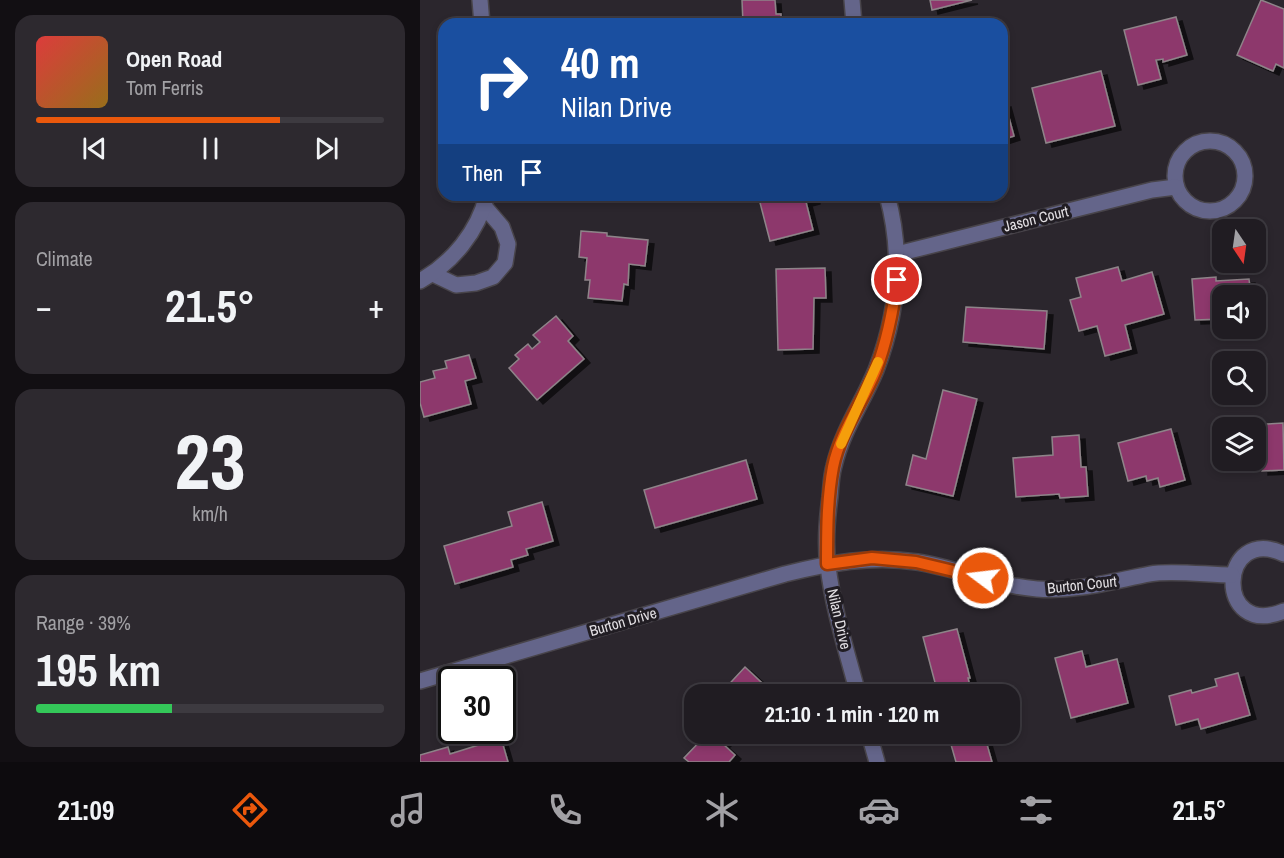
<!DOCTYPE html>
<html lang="en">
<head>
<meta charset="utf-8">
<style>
  :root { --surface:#201c22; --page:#2d292f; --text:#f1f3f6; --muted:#a2a1a5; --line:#3d3a40; --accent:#ea580c }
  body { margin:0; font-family:"Archivo Narrow",sans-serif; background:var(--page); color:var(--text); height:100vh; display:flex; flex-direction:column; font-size:22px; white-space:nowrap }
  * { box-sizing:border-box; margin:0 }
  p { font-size:20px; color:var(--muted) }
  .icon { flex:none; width:33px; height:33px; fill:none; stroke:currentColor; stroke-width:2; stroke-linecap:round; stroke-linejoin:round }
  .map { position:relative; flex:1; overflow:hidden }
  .side { display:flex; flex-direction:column; gap:15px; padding:15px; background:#120f13; width:420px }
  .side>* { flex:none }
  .banner { position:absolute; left:18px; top:18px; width:570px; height:183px; border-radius:18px; box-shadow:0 3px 9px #0003,0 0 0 2px var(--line); background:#1a4fa0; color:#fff; overflow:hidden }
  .needle { width:39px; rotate:167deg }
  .tools { position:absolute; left:792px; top:219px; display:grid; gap:12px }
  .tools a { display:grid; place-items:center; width:54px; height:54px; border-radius:12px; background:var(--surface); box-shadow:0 3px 9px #0003,0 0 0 2px var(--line); font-size:30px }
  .speed { position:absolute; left:18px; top:666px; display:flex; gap:12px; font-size:30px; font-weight:700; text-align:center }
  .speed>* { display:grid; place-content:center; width:78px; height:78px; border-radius:50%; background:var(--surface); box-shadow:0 3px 9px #0003,0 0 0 2px var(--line); line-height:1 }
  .speed .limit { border:3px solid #111; border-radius:9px; background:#fff; color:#111 }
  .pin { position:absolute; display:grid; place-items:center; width:51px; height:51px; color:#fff; margin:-26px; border:3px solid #fff; border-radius:50%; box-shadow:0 2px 6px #0007 }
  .me { position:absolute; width:66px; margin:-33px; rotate:285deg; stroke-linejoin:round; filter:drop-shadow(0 0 4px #0008) }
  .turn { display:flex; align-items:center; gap:21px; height:126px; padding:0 24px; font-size:27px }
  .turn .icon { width:78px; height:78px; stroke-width:2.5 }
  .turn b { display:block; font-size:42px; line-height:51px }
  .then { display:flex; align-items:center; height:57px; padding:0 24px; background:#0003; gap:12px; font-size:22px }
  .big { font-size:45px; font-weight:700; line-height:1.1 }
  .side .tile { flex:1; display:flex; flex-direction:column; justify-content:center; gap:9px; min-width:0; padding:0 21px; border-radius:18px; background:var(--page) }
  .side .dial { align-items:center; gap:0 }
  .dial b { font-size:78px; line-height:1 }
  .song { display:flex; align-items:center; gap:18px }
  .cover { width:72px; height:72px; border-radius:9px; background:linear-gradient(135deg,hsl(0 70% 55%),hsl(40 70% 35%)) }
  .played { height:6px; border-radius:3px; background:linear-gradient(90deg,var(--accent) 70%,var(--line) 70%) }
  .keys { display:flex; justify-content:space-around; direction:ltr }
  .heat { display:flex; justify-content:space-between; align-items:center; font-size:33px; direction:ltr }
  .charge { height:9px; border-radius:4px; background:linear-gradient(90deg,#34c759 39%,var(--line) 0) }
  .trip { position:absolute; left:264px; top:684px; width:336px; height:60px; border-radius:18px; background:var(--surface); box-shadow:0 3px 9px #0003,0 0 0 2px var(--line); font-weight:700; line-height:60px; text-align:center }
  .tabs { display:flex; height:96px; justify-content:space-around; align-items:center; background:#0d0b0e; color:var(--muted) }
  .tabs .icon { width:42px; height:42px }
  .tabs .active { color:var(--accent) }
  .tabs b { font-size:27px; color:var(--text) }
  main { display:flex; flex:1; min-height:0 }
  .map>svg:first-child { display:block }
</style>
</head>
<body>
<main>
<section class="side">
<div class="tile">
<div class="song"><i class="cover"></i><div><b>Open Road</b><p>Tom Ferris</p></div></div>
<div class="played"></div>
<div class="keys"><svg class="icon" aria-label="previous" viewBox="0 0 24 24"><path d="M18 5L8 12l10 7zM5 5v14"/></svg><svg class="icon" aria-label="pause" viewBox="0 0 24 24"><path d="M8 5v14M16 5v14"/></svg><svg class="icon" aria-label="next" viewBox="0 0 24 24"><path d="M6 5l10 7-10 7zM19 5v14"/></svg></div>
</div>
<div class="tile"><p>Climate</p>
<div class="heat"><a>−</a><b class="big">21.5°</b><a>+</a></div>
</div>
<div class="tile dial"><b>23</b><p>km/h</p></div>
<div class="tile"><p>Range · 39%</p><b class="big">195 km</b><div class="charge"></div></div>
</section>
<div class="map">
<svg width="864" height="762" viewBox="0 0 864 762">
  <defs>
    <filter id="shadow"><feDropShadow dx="6" dy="4" stdDeviation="0" flood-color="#0009"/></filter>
  </defs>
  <rect width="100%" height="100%" fill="#2b262d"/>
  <g fill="#8d396c" stroke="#8e8489" stroke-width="1.5" fill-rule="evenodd" filter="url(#shadow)">
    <polygon points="322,0 355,0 356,14 361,14 361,24 323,24"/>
    <polygon points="510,0 552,0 512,10"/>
    <polygon points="841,0 864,9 864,68 856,64 853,71 817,55"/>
    <polygon points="756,17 767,55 743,62 743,59 736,60 741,79 718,85 704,30"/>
    <polygon points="681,71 695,126 626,143 612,88"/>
    <polygon points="585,103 594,136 582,140 582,104"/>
    <polygon points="338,195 393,195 394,200 386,202 393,230 350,241"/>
    <polygon points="161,231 187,233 187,236 228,240 225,266 209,264 208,285 204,284 202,301 168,298 170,280 165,280 167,258 159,257"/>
    <polygon points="698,267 702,281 732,272 744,314 705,325 711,349 685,356 677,326 659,331 650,300 661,297 656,278"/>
    <polygon points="405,268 406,298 394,298 393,349 358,350 356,269"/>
    <polygon points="796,277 796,281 829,279 831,296 802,296 802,319 775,320 772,279"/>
    <polygon points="546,307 627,311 624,349 543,342"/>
    <polygon points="136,316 153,336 148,341 164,359 117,400 89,368 99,359 95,355 108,344 112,349 120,342 113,335"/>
    <polygon points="49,355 56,378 45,381 51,404 4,417 0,403 0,382 15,378 13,371 27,368 25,361"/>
    <polygon points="523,390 557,399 533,496 486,485 493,455 506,459"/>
    <path d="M863,423L864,470L842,471V462L796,465L794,427ZM802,428H836V460H802Z"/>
    <polygon points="751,429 765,480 740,487 738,478 727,481 726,476 708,481 698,443"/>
    <polygon points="659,435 661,467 666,467 668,496 640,498 639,494 596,497 593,458 633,455 632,437"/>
    <polygon points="326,460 337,499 235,528 224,490"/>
    <polygon points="122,502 133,541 106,549 108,555 91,560 93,567 35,584 24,546 92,526 88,512"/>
    <polygon points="537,629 550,678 548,678 552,694 518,694 503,637"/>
    <polygon points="662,651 666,667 697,659 708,703 651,718 635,658"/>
    <polygon points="325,667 354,694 300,694"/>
    <polygon points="818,673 830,715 781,729 778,719 756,725 749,696 771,690 772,693 797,686 795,679"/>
    <polygon points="284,734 318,734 315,737 312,735 303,744 315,755 309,762 269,762 264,758 286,735"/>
    <polygon points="528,734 564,734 572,762 536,762"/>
    <polygon points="81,738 88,762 0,762 0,755 28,747 30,754"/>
  </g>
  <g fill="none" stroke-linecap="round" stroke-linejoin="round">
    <g stroke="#48444a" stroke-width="18">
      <g id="minor">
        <polyline points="60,0 62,24"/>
        <polyline points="432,0 434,24"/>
        <circle cx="790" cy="176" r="35"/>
        <polyline points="477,254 732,190 756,187"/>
        <polyline points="13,274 36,285 56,283 73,277 85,263 88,244 82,227 64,206"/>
        <path d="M0,281C32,263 58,232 67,195"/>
        <path d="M864,554C798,523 794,640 864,611"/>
        <path d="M0,681L365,574C409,563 452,555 497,562C537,568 576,586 617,589C656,592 693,581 730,574C751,570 789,575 812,575"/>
        <path d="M438,694C427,652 413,609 408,566C405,544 407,519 410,497C411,487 411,476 414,466C422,431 443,402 456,370C478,313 483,253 467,195"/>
        <polyline points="449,734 457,762"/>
      </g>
    </g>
    <use href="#minor" stroke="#64658a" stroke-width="15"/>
  </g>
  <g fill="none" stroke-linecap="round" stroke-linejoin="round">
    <g stroke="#983908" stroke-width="15">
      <path id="route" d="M477,280C473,311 467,341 456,370C443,402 420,432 413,467C407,499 407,532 407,564L452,558L496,562L563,578"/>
    </g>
    <use href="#route" stroke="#ea580c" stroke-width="10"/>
    <polyline stroke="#f59e0b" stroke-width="10" points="421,444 458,362"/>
  </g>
  <g text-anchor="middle" stroke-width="6" stroke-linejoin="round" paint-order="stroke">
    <g font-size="15" fill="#e2dfe3" stroke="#211d23">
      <text transform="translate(616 219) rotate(-14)" y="5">Jason Court</text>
      <text transform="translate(662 585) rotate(-6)" y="5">Burton Court</text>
      <text transform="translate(419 619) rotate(77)" y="5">Nilan Drive</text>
      <text transform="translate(203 622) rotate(-16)" y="5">Burton Drive</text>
    </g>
  </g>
</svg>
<div class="tools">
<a><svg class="needle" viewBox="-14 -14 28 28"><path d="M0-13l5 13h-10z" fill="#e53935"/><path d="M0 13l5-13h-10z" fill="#a2a1a5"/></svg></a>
<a><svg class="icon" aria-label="sound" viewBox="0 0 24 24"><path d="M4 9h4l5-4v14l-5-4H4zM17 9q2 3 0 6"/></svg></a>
<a><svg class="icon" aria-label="search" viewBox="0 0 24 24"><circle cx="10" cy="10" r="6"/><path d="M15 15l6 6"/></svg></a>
<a><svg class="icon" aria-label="layers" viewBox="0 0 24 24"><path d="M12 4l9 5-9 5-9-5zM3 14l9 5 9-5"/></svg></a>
</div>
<div class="speed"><div class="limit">30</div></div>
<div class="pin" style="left:477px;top:280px;background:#d93025"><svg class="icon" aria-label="arrive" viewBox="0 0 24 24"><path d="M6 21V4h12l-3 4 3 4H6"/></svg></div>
<svg class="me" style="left:563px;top:578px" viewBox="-20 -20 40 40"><circle r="17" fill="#ea580c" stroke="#fff" stroke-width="3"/><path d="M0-11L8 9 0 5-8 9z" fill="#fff"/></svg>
<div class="trip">21:10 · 1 min · 120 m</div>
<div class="banner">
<div class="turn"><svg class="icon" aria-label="right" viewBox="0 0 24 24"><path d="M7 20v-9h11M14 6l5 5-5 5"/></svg><div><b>40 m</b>Nilan Drive</div></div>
<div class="then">Then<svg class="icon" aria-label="arrive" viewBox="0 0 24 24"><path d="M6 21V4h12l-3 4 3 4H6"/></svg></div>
</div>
</div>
</main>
<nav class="tabs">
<b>21:09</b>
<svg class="icon active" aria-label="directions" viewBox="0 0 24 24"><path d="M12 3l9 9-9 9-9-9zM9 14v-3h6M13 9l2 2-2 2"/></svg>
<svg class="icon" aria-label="music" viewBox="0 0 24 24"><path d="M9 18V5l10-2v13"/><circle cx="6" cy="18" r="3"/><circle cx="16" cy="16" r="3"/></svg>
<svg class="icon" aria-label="phone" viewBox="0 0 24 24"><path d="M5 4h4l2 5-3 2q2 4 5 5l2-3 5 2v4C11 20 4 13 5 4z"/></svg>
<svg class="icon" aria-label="climate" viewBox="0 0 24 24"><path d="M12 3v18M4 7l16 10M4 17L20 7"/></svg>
<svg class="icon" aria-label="car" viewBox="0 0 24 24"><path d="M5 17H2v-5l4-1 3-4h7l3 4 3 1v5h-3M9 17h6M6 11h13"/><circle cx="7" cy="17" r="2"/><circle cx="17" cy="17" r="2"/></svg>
<svg class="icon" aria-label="filters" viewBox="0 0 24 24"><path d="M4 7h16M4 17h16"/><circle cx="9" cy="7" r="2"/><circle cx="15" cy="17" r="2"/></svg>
<b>21.5°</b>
</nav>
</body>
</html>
